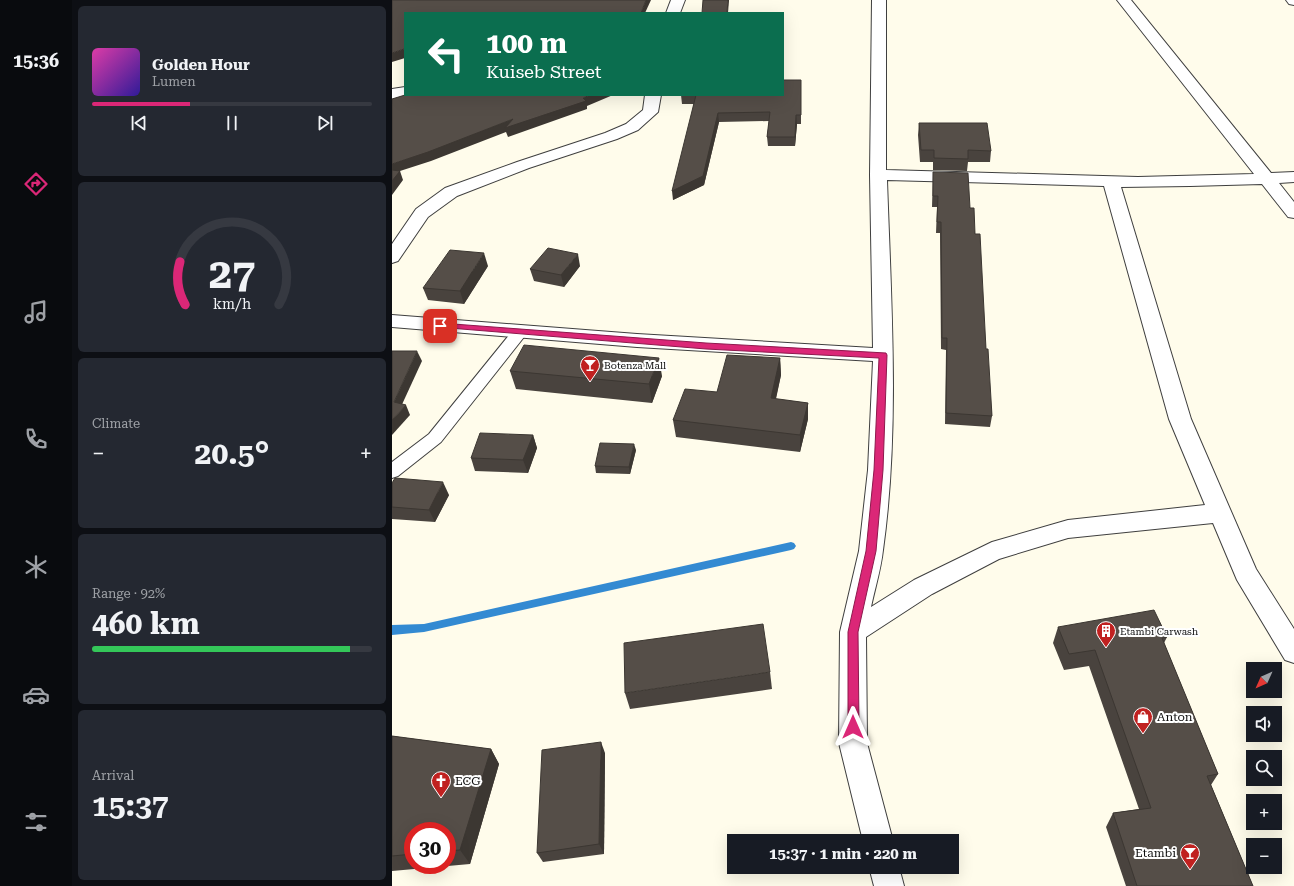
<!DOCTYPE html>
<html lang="en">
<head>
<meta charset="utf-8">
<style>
  :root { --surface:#171b24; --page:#242831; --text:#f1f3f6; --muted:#9ea1a6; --line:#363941; --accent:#db2777 }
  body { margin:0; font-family:"Roboto Serif",serif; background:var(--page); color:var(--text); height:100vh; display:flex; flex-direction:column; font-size:15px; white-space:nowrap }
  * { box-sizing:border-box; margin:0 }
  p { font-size:13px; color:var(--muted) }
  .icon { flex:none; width:22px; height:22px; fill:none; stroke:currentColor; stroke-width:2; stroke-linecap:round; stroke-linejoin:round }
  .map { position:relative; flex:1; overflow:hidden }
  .side { display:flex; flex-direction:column; gap:6px; padding:6px; background:#0d0f14; width:320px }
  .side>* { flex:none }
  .hud { position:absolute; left:12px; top:12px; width:380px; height:84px; border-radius:0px; box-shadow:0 4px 16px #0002; background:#0b6e4f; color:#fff; overflow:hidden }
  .needle { width:26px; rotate:225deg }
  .buttons { position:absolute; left:854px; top:662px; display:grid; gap:8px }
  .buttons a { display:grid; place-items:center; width:36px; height:36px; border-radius:0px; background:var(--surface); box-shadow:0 4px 16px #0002; font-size:20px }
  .speed { position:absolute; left:12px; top:822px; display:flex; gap:8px; font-size:20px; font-weight:700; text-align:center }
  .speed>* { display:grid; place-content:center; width:52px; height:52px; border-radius:50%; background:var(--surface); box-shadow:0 4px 16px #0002; line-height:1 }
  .speed .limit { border:6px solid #d22; background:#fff; color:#111 }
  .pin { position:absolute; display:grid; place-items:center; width:34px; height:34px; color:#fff; margin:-17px; border-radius:8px; box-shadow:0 2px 6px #0006 }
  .me { position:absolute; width:44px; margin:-22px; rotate:0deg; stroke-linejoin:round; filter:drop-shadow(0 0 3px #0008) }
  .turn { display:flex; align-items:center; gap:14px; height:84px; padding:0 16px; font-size:18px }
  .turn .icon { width:52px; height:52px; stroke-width:2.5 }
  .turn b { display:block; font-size:28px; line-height:34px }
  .big { font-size:30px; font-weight:700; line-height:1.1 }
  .side .card { flex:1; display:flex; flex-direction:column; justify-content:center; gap:6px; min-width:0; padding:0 14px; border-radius:6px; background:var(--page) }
  .side .dial { align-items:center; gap:0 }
  .dial svg { height:104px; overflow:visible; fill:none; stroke:var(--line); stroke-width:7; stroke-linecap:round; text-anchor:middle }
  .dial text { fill:var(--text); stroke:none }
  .song { display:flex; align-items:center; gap:12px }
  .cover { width:48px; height:48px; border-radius:6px; background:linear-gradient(135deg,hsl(320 70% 55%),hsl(250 70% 35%)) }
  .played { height:4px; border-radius:2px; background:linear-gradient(90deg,var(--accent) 35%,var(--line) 35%) }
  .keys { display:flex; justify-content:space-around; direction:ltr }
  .heat { display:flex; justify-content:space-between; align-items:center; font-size:22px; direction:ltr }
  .charge { height:6px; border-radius:3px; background:linear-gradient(90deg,#34c759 92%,var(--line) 0) }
  .trip { position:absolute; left:335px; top:834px; width:232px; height:40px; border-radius:0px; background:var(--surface); box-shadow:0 4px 16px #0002; font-weight:700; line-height:40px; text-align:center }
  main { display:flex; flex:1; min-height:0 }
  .dock { display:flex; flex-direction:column; width:72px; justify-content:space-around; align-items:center; background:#090b0e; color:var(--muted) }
  .dock .icon { width:28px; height:28px }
  .dock .current { color:var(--accent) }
  .dock b { font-size:18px; color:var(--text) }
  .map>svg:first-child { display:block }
</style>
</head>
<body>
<main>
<nav class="dock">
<b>15:36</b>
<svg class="icon current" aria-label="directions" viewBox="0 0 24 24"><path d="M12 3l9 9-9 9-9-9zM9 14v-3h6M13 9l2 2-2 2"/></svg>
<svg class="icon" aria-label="music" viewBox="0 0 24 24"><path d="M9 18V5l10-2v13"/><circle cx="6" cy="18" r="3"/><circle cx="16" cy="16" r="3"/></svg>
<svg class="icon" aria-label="phone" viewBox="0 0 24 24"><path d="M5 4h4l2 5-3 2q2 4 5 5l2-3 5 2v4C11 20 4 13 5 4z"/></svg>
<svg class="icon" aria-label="climate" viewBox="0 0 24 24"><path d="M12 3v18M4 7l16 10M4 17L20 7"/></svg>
<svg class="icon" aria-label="car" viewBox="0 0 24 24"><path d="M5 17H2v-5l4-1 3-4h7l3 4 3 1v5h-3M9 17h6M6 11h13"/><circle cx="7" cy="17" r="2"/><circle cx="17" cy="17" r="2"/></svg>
<svg class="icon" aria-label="filters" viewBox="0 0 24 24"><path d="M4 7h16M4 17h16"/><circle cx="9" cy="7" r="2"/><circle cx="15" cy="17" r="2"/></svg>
</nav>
<section class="side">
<div class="card">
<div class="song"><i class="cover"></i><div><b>Golden Hour</b><p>Lumen</p></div></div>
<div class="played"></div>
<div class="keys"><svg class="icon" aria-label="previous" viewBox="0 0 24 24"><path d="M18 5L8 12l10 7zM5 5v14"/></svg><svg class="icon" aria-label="pause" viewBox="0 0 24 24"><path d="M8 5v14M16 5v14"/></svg><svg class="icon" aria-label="next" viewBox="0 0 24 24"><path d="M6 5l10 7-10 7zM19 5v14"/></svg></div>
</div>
<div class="card dial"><svg viewBox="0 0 100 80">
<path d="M14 69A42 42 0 1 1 86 69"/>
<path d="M14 69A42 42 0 0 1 10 36" stroke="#db2777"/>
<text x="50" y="56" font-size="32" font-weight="700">27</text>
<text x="50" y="72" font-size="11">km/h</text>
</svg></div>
<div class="card"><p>Climate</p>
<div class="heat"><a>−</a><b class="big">20.5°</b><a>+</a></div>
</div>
<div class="card"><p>Range · 92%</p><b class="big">460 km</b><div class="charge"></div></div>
<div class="card"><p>Arrival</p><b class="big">15:37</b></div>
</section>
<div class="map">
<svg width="902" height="886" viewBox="0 0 902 886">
  <rect width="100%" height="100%" fill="#fffceb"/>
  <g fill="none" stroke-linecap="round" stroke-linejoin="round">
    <polygon fill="#338ad2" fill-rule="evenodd" points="399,542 402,543 404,546 402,549 399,550 32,632 0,635 0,625 32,624"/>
    <g stroke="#3f3f3f" stroke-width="2">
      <polygon id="service" points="127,328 132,329 135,333 132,337 49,442 6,476 0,478 0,462 37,434 122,329"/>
    </g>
    <g stroke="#3f3f3f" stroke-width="2">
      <g id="minor">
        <polygon points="279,0 293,0 288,13 274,13"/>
        <path d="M480,0H494V170L746,177L862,174L725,0H739L879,173L902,172V182L887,183L902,202V218L896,217L870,184L798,186L729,187L799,419L864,569L902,629V663L893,660L845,580L821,523L676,538L607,559L540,594L474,637L475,743L501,841H471L447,743L448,632L467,551L476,470L481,361L245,347L0,327V315L245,334L481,348L478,175ZM495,180L712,186L777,419L813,505L676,520L600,542L522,580L479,607C483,588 489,569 491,550C508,429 499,302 495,180Z"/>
        <polygon points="894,0 902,0 902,5 897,4"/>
        <polygon points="13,87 13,95 15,95 0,99 0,89"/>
        <polygon points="253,95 269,95 266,112 246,130 225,139 137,168 65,196 36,217 6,261 0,263 0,244 24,209 53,188 125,162 213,133 234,124 251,110"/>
        <polygon points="477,867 507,867 512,886 482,886"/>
      </g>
    </g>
    <use href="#service" fill="#fff" fill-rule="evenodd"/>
    <use href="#minor" fill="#fff" fill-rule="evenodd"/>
  </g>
  <g fill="#49433e" fill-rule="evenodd">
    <polygon points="409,80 409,124 405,124 403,146 376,146 375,137 377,121 327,122 312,185 281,200 302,104 290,104 289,95 391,95"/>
    <polygon points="527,123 599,151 598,162 576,162 575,171 541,170 541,162 528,162 526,135"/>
    <polygon points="541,172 578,208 583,234 600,416 598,427 553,424 554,350 549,349 548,233 544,233 545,207 540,207"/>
    <polygon points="96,266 72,304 36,300 31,288"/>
    <polygon points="188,266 172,287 142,281 138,269"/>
    <polygon points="388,358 389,375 384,399 416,403 416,419 408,452 284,437 281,420 325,392"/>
    <polygon points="118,371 270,376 260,403 124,389"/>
    <polygon points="141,435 145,448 136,473 83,471 79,458"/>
    <polygon points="244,450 238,474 204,473 203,466"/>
    <polygon points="0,483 57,495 43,522 0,519"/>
    <polygon points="666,627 775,637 772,643 826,774 819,785 861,886 734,886 714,827 721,813 747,809 697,666 672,670 661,643"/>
    <polygon points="378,672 380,689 238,709 233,693"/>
    <path d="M0,736L99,749L107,764L78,864L0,871ZM21,831H55V865H21Z"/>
    <polygon points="213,753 212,854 151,862 145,853"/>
  </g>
  <g fill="#3c3732">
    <polygon points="254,0 259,0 253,13 249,13"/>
    <polygon points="336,0 337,0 336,13 335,13"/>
    <polygon points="12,49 13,52 13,58 0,62 0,53"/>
    <polygon points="198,95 221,95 195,106 195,109 116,137 114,132 39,161 8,171 11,180 0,195 0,164 121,119 191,98"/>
    <polygon points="326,113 327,122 312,185 281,200 280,191"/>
    <polygon points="404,115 405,124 403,146 403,137"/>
    <polygon points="92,253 96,266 72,304 68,291"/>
    <polygon points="186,254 188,266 172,287 169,275"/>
    <polygon points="25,351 30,361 7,411 2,402"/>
    <polygon points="267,358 270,376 260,403 257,384"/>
    <polygon points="388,358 389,375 380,415 379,398"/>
    <polygon points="416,403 416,419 408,452 408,435"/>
    <polygon points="14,405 18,415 0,435 0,420"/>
    <polygon points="141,435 145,448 136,473 131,460"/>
    <polygon points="242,444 244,450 238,474 237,467"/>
    <polygon points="51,482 57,495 43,522 37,510"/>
    <polygon points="209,742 213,753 212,854 207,844"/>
    <polygon points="99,749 107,764 78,864 68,850"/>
  </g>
  <g fill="#554e48" stroke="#3c3732">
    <polygon points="0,0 254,0 249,13 13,13 13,50 12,49 0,53"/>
    <polygon points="311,0 336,0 335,13 310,13"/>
    <polygon points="391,80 409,80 409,115 404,115 403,137 375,137 378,112 326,113 311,176 280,191 304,95 303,95 391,95"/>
    <polygon points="13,95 198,95 191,98 194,101 113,128 121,119 36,152 0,164 0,99"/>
    <polygon points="527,123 595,123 599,151 576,150 576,159 542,158 542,150 529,150"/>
    <polygon points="0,170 8,171 0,181"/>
    <polygon points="541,172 576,173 578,208 582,208 583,234 588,234 594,349 596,349 600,416 554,413 555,338 550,338 549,222 545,222 546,196 541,196"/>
    <polygon points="156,248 186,254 169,275 138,269"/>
    <polygon points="58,250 92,253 68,291 31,288"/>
    <polygon points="132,345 267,358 257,384 118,371"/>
    <polygon points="0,351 25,351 2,402 14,405 0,420"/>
    <polygon points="335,355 388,358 379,398 416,403 408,435 281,420 293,389 325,392"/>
    <polygon points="88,433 141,435 131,460 79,458"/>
    <polygon points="208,443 242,444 237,467 203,466"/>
    <polygon points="3,478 51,482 37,510 0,507 0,483"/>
    <polygon points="762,610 775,637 770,638 826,774 815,776 861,886 745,886 721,813 759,808 703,650 677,654 666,627"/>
    <polygon points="371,624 378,672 233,693 232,643"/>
    <polygon points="0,736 99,749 68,850 55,851 55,831 21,831 21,854 0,856"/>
    <polygon points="209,742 207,844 145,853 150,750"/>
  </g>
  <polygon fill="#db2777" stroke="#8e194d" points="48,323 314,343 494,353 495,355 491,470 484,551 466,632 467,727 465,731 461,733 457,731 456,727 456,632 474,551 482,470 487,358 314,349 45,327 45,324"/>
  <defs>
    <g id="bar-pin" transform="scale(1)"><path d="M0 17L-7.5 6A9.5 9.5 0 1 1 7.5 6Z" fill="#c02120" stroke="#fff"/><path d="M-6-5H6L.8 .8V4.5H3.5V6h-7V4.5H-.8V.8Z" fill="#fff"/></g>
    <g id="building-pin" transform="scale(1)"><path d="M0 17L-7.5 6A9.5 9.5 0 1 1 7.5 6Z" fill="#c02120" stroke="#fff"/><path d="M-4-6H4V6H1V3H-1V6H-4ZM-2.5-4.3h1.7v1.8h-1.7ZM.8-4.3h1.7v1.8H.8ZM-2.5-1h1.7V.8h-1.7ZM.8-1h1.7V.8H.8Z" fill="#fff"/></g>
    <g id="shop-pin" transform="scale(1)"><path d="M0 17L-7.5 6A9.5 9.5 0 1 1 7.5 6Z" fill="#c02120" stroke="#fff"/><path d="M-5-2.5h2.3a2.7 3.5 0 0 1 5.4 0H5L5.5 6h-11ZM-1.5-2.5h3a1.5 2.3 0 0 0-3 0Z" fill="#fff"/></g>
    <g id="church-pin" transform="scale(1)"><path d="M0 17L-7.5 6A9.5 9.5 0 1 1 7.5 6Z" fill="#c02120" stroke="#fff"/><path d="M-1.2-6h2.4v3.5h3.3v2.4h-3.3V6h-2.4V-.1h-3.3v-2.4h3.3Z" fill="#fff"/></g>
  </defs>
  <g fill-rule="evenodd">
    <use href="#bar-pin" x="198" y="365"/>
    <use href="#building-pin" x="714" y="631"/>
    <use href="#shop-pin" x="751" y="717"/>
    <use href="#church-pin" x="49" y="781"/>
    <use href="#bar-pin" x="798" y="853"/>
  </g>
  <g text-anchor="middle" stroke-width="4" stroke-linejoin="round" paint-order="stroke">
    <g font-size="10" fill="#0c0c0c" stroke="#fff" text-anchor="start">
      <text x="212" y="369">Botenza Mall</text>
      <text x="728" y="635">Etambi Carwash</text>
    </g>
    <g font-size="12" fill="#0c0c0c" stroke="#fff" text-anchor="start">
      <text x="765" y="721">Anton</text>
      <text x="63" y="785">ECG</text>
      <text x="784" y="857" text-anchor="end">Etambi</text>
    </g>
  </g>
</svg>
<div class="buttons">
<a><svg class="needle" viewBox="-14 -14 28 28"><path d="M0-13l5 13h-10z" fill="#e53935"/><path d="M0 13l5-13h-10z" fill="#9ea1a6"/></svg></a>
<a><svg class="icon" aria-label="sound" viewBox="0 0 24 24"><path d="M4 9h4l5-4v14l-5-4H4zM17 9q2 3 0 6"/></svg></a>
<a><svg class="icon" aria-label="search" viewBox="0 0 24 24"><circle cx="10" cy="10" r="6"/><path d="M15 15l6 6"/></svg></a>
<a>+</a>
<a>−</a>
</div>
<div class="speed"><div class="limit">30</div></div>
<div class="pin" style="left:48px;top:326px;background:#d93025"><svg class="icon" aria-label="arrive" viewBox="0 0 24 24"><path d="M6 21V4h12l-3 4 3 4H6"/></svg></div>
<svg class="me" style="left:461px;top:727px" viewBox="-20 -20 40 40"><path d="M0-17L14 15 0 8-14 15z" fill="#db2777" stroke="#fff" stroke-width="4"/></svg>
<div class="trip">15:37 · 1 min · 220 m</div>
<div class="hud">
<div class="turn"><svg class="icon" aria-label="left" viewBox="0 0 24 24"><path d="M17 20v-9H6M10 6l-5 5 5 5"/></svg><div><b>100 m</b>Kuiseb Street</div></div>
</div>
</div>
</main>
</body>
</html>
